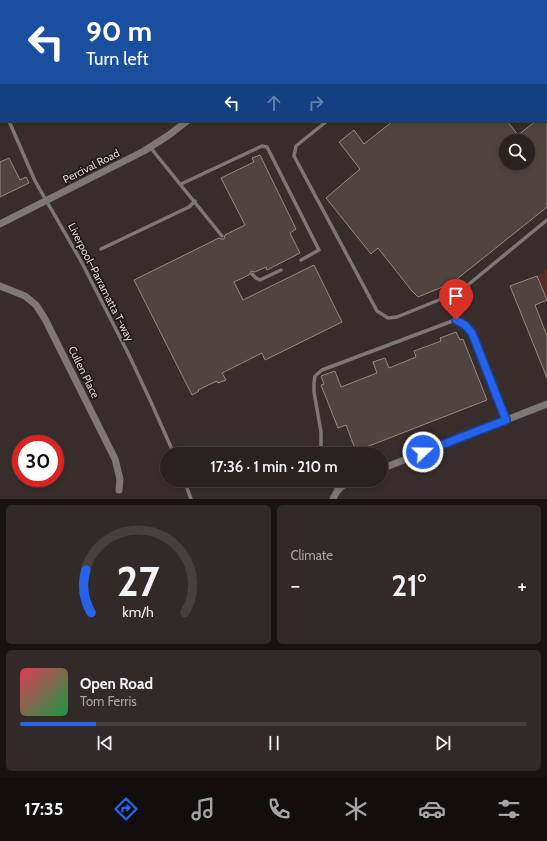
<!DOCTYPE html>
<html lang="en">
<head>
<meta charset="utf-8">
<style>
  :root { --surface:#2a2220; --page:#322a29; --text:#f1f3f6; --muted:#a5a4a5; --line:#463f3e; --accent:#2563eb }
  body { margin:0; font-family:Cabin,sans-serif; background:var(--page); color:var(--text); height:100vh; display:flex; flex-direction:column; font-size:15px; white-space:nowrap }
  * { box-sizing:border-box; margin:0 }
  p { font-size:13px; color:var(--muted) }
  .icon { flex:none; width:22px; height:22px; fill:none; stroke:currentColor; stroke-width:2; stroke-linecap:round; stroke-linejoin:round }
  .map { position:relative; height:499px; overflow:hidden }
  .drawer { display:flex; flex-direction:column; gap:6px; padding:6px; background:#171312; flex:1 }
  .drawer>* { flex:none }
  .guide { position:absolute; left:0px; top:0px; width:547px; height:122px; box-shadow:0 2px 6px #0003,0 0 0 1px var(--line); background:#1a4fa0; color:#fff; overflow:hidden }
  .controls { position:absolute; left:499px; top:134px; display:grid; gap:8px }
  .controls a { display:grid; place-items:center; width:36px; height:36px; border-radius:50%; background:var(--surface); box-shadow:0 2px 6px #0003,0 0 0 1px var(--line); font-size:20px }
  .speed { position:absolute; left:12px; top:435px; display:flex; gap:8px; font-size:20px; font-weight:700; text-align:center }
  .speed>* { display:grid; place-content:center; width:52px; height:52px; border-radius:50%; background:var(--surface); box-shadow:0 2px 6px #0003,0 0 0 1px var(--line); line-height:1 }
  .speed .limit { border:6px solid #d22; background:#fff; color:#111 }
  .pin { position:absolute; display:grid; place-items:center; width:34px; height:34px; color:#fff; margin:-41px -17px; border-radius:50% 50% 50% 0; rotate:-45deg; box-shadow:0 0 4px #0007 }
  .pin .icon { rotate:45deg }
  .me { position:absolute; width:44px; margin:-22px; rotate:69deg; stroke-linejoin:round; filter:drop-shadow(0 0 3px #0008) }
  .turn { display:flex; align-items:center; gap:14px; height:84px; padding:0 20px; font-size:18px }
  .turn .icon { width:52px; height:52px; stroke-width:2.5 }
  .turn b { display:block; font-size:28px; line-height:34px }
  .lanes { display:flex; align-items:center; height:38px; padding:0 20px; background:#0003; justify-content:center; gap:20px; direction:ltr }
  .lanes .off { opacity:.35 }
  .big { font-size:30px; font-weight:600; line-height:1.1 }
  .drawer .widget { flex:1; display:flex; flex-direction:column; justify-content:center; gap:6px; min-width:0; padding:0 14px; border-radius:6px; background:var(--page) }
  .drawer .dial { align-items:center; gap:0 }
  .dial svg { height:104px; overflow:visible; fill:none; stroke:var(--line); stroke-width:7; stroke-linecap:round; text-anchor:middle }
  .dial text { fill:var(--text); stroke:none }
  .song { display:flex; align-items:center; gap:12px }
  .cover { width:48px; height:48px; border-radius:6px; background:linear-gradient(135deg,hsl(350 70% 55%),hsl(140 70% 35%)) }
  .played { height:4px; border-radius:2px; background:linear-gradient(90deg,var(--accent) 15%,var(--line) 15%) }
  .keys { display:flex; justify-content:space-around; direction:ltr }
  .heat { display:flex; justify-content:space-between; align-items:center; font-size:22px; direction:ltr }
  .drawer .tiles { flex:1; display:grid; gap:6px; grid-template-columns:1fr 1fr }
  .widget:last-child { grid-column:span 2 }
  .trip { position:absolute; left:160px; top:447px; width:228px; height:40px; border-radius:20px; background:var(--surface); box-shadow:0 2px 6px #0003,0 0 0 1px var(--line); font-weight:600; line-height:40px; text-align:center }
  .tab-bar { display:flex; height:64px; justify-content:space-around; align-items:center; background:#110e0d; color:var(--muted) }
  .tab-bar .icon { width:28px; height:28px }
  .tab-bar .current { color:var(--accent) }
  .tab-bar b { font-size:18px; color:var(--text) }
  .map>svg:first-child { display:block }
</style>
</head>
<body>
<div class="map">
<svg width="547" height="499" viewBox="0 0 547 499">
  <rect width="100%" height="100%" fill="#382d2a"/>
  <polygon fill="#543026" points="547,266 547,300 537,275 543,273"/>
  <g fill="#504441" stroke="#978a87" fill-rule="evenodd">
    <path d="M393,121H507L518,135L536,121H547V207L452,283L418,297L412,291L378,248L371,254L326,198L360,169L339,142L354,130L364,144ZM506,141H528V163H506Z"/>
    <polygon points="260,155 296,229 290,233 300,253 267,270 266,267 255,272 251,271 249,275 234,282 243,300 314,265 342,322 265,360 262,353 222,373 226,380 218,383 217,381 198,390 199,391 192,395 134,280 219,238 221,239 224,239 225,235 245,225 221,178 254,162 252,158"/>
    <polygon points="9,158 20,180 26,177 29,183 0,197 0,162"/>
    <polygon points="537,276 547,300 535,305 547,336 547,378 510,286"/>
    <polygon points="456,332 460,340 463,339 487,400 356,451 346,425 338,428 321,385 324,384 321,376 335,371 341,387 377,373 373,362 385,358 389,368 416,357 414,351 441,341 440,338"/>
  </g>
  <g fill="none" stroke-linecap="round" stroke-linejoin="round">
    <polyline stroke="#7b726f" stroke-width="1" stroke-dasharray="2 2" stroke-linecap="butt" points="476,0 477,1"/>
    <g stroke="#7d7775" stroke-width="3.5">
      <polyline points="0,101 1,103"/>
      <polyline points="546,109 547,110"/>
      <polyline points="9,121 35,181 81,261 127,351 151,402 174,454"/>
      <polyline points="327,121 296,146 294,156 377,311 388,318 397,317 456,293 469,284 547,220"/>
      <polyline points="150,147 222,236"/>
      <polyline points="181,184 262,146 267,147 319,250 301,260"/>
      <polyline points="101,249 189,207 195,201"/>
      <polyline points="252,274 256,278 260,280 281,270"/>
      <polyline points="321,454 321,432 314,392 314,383 315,376 322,370 455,320 465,325 472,333 506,420"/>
      <polyline points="184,480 191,499"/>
      <polyline points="331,480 337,490"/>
    </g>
    <g stroke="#7d7775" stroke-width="7">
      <polyline points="337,1 339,0"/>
      <polyline points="0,224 144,151 169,135 187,121"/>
      <polyline points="0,286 25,296 36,305 45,319 115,459 120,479 119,490"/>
      <polyline points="381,469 547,404"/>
      <path d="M333,499C337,489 343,484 353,480"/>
    </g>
    <g stroke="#e7dad6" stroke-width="12">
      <polyline points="491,0 492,1"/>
      <polyline points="518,0 520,1"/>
      <polyline points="546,16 547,16"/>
      <polyline points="546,35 547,36"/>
    </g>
  </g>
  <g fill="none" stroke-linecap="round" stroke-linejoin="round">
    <g stroke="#184099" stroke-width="10">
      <polyline id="route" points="423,452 506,420 472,333 465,325 456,320"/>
    </g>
    <use href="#route" stroke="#2563eb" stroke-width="7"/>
  </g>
  <g text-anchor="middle" stroke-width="3" stroke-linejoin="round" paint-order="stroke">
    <g font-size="11" fill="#ded8d6" stroke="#1b1715">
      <text transform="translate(91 166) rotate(-27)" y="4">Percival Road</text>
      <text transform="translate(101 282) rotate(63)" y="4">Liverpool–Parramatta T-way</text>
      <text transform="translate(84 372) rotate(64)" y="4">Cullen Place</text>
    </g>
  </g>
</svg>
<div class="controls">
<a><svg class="icon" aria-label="search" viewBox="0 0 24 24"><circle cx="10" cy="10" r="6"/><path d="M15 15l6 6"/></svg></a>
</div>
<div class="speed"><div class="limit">30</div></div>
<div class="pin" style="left:456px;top:320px;background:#d93025"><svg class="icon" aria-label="arrive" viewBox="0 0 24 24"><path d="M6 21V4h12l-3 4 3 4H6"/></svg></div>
<svg class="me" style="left:423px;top:452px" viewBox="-20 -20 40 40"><circle r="17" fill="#2563eb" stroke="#fff" stroke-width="3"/><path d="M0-11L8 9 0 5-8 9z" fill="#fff"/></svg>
<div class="trip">17:36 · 1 min · 210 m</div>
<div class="guide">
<div class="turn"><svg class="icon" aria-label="left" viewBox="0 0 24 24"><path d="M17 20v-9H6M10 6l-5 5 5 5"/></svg><div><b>90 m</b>Turn left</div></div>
<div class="lanes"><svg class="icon" aria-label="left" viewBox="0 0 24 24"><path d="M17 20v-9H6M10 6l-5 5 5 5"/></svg><svg class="icon off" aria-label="ahead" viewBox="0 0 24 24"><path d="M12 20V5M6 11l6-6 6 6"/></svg><svg class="icon off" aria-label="right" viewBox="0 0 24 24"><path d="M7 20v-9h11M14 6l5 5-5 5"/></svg></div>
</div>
</div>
<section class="drawer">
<div class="tiles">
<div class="widget dial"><svg viewBox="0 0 100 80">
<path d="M14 69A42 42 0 1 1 86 69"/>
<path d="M14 69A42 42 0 0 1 10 36" stroke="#2563eb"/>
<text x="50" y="56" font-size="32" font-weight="700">27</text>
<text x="50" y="72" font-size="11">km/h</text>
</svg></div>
<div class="widget"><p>Climate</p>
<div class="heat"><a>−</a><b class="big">21°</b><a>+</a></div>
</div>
<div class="widget">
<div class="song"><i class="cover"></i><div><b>Open Road</b><p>Tom Ferris</p></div></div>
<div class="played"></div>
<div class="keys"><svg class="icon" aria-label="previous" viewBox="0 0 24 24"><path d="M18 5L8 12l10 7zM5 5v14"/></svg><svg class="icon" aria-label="pause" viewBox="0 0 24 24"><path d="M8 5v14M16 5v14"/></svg><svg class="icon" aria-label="next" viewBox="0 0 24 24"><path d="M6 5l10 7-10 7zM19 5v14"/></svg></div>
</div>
</div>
</section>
<nav class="tab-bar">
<b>17:35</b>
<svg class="icon current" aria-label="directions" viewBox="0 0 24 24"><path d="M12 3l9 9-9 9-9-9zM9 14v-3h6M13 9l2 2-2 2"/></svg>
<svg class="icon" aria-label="music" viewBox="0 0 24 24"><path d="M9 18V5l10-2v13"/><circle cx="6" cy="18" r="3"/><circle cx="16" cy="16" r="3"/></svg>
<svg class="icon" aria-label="phone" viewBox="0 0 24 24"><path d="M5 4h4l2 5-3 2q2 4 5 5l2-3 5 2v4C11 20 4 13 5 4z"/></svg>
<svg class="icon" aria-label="climate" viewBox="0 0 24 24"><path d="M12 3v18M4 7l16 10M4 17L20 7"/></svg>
<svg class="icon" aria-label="car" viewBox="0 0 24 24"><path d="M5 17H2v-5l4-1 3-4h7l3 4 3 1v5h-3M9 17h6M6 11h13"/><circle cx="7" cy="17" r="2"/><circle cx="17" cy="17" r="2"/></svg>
<svg class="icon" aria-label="filters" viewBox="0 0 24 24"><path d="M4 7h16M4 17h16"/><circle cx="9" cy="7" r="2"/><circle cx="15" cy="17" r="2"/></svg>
</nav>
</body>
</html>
